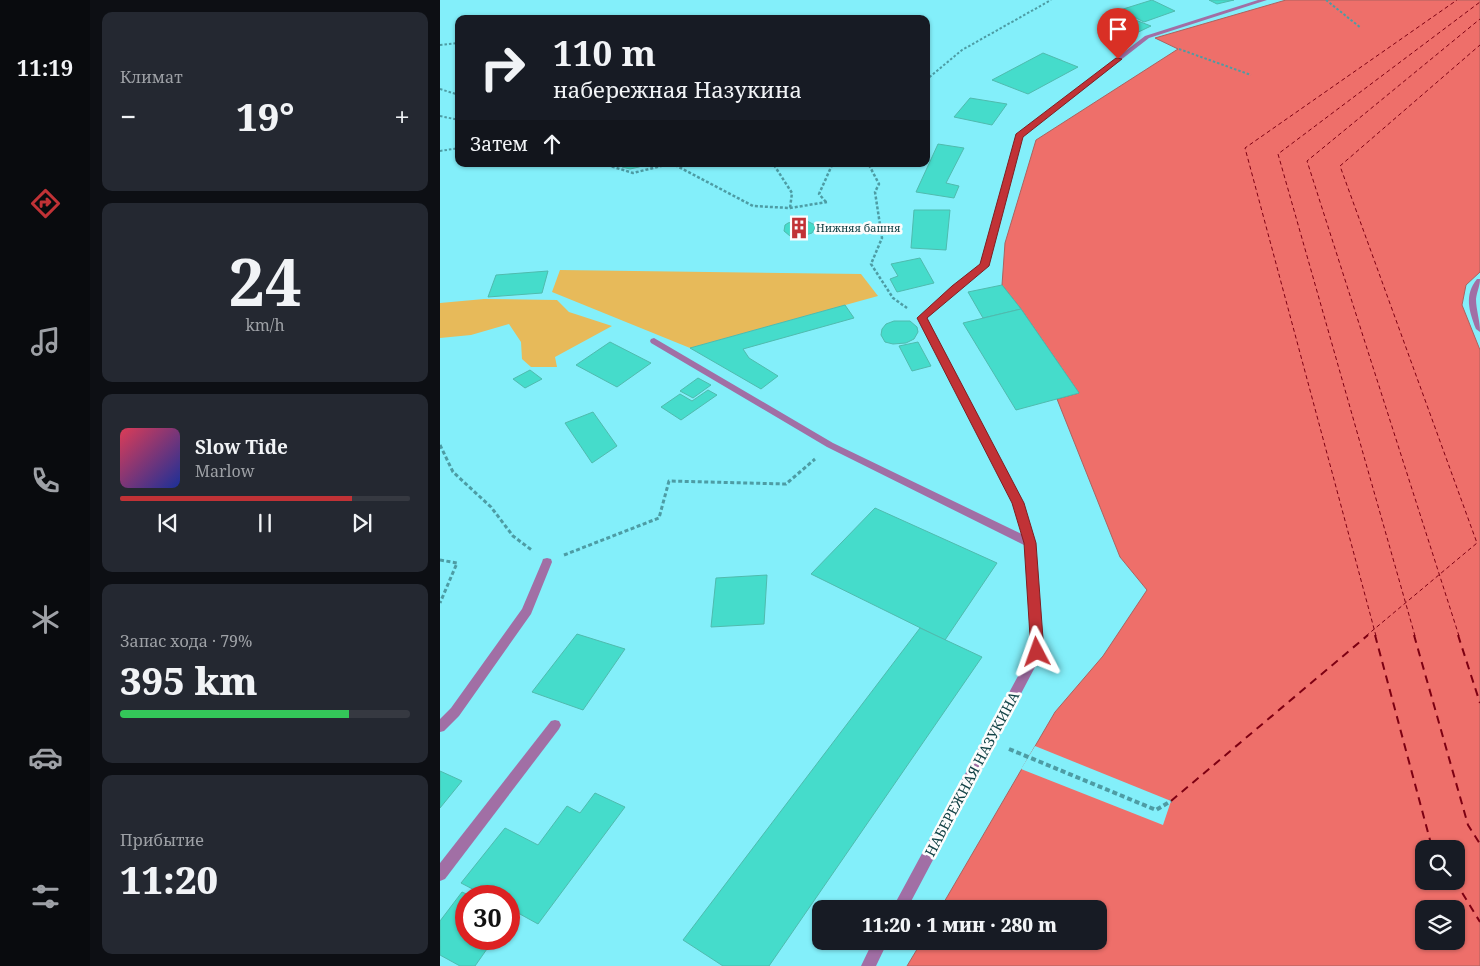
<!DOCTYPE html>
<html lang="ru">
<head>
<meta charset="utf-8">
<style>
  :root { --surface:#171b24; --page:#242831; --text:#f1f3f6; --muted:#9ea1a6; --line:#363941; --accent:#c13236 }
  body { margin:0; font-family:"Noto Serif",serif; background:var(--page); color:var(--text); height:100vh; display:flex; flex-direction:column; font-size:19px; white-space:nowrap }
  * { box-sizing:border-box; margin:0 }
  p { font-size:16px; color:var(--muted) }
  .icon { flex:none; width:28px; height:28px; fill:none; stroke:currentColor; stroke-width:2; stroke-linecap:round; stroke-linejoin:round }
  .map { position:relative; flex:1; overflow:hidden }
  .side { display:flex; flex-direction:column; gap:12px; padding:12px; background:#0d0f14; width:350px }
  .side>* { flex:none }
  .top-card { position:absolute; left:15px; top:15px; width:475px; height:152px; border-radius:10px; box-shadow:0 1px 4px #0004; background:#171b24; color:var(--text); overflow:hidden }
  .tools { position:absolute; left:975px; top:840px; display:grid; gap:10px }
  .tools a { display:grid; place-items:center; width:50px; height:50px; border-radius:10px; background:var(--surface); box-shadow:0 1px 4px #0004; font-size:25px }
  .speed { position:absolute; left:15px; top:885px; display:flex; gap:10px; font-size:25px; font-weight:700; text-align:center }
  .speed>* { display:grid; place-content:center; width:65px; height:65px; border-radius:50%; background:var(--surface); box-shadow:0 1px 4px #0004; line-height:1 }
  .speed .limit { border:8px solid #d22; background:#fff; color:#111 }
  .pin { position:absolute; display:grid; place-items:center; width:42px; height:42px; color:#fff; margin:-51px -21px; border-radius:50% 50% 50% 0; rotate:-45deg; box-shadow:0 0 5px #0007 }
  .pin .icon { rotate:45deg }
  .me { position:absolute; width:55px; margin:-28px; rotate:356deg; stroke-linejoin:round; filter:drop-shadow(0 0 4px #0008) }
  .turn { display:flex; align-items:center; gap:18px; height:105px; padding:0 15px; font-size:22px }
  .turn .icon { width:65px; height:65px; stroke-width:2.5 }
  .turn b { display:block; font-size:35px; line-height:42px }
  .then { display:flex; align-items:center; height:48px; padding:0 15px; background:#0003; gap:10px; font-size:19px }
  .big { font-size:38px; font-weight:800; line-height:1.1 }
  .side .tile { flex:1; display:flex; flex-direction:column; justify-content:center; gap:8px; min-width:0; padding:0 18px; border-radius:10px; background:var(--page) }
  .side .dial { align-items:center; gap:0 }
  .dial b { font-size:65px; line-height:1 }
  .song { display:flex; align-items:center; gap:15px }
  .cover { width:60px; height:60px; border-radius:8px; background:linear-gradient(135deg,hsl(350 70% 55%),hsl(230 70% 35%)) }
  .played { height:5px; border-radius:2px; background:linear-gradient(90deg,var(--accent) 80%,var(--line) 80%) }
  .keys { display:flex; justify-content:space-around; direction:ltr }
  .heat { display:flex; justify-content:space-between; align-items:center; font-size:28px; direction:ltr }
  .charge { height:8px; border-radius:4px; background:linear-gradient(90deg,#34c759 79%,var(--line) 0) }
  .trip { position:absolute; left:372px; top:900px; width:295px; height:50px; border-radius:10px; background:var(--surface); box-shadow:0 1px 4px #0004; font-weight:800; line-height:50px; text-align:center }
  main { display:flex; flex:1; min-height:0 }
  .tabs { display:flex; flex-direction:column; width:90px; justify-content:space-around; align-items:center; background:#090b0e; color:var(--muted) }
  .tabs .icon { width:35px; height:35px }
  .tabs .current { color:var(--accent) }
  .tabs b { font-size:22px; color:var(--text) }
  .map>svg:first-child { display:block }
</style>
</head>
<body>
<main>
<nav class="tabs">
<b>11:19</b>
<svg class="icon current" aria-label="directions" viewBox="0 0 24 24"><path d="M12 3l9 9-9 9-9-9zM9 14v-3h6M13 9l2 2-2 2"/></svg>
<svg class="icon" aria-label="music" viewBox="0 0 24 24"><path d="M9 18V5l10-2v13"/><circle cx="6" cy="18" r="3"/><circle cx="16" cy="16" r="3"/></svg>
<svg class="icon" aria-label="phone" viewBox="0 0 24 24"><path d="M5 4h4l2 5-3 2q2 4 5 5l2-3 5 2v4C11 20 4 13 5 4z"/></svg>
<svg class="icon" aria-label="climate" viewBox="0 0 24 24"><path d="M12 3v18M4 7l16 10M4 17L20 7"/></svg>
<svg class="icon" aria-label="car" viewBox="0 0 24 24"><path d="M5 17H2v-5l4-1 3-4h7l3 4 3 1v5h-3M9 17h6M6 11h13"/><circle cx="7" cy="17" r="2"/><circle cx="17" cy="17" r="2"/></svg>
<svg class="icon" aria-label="filters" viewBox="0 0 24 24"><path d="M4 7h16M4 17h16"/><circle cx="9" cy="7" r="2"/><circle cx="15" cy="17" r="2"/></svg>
</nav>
<section class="side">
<div class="tile"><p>Климат</p>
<div class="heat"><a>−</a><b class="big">19°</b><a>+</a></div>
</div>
<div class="tile dial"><b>24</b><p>km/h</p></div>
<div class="tile">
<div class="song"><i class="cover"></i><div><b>Slow Tide</b><p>Marlow</p></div></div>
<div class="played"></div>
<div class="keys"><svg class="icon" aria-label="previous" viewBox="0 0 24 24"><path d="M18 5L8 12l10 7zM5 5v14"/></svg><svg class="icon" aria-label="pause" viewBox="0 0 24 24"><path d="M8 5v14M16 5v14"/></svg><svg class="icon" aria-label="next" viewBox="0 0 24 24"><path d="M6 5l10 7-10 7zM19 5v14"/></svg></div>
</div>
<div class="tile"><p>Запас хода · 79%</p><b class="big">395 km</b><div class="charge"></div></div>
<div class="tile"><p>Прибытие</p><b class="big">11:20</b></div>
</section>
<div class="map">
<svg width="1040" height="966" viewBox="0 0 1040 966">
  <rect width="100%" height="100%" fill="#83effa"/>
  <g fill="#e7ba5a">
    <polygon points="120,270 421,274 438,296 250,348 112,292"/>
    <polygon points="44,299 117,300 129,312 172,326 115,357 117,367 91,367 82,359 81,342 69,324 31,335 0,338 0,303"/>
  </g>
  <path fill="#ee6f6a" stroke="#ac625f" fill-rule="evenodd" d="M846,0H1040V272L1026,285L1022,305L1040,350V966H467L482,941H659V909H500L615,712L663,656L707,590L680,557L617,399L639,393L581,309L562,285L565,243L596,140L738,49L715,38ZM984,849H1016V881H984ZM984,909H1016V941H984Z"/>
  <polygon fill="#83effa" points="595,746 731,801 723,825 581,769"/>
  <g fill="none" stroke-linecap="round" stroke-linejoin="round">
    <g stroke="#7d0012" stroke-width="1" stroke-dasharray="4 3" stroke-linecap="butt">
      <polyline points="926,636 1037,543 900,166 1040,45"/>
      <polyline points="936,636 805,148 1017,0"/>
      <polyline points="975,636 838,154 1040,2"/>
      <polyline points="1019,636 867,161 1040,19"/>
    </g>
    <g stroke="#7d0012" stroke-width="2" stroke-dasharray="8 6" stroke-linecap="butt">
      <polyline points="935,635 990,840 995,849"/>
      <polyline points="974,635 1028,825 1040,844"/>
      <polyline points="1018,635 1040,703"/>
      <polyline points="731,801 928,635"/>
      <polyline points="1015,881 1040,922"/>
    </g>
  </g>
  <g fill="#45dccb" stroke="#4fbbae">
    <polygon points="712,0 735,11 704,22 680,10"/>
    <polygon points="769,0 794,0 777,4"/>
    <polygon points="685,16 711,26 688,37 662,27"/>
    <polygon points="603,53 638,67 588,94 552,80"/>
    <polygon points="530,98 567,104 552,125 514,117"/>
    <polygon points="498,144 524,148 506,183 519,186 514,198 476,192"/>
    <polygon points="179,164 206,164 199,167 190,169 182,167"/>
    <polygon points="474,210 510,210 506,250 471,248"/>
    <polygon points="363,219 375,225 375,228 372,233 359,237 350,236 344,231 345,225 348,223"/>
    <polygon points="480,258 494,283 457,292 450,279 458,276 451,264"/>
    <polygon points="108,271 102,293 48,297 56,275"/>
    <polygon points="562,285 581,309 543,318 528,292"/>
    <polygon points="405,305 414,318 303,349 309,358 338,376 321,389 250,348"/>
    <polygon points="581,309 639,393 576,410 523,323"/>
    <polygon points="454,321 470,321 477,327 478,332 474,339 466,343 453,344 445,342 441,335 442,329 446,324"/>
    <polygon points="170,342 211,363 177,387 136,365"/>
    <polygon points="478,342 491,366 472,371 459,346"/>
    <polygon points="90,370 102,379 85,388 73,379"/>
    <polygon points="258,378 271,385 253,398 240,391"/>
    <polygon points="268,390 277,395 241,420 221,407 240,394 252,401"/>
    <polygon points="153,412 177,446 152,463 125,423"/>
    <polygon points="435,508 557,563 505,640 371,574"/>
    <polygon points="327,575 324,624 271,627 276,578"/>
    <polygon points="480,628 542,657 329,966 283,966 243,940"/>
    <polygon points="137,634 185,649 143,710 92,692"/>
    <polygon points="0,771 22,781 0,808"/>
    <polygon points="155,793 185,807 98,924 69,908 69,896 46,896 21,883 65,828 98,845 127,806 140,813"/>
    <polygon points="22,892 31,896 26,896 26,939 54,939 35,966 20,966 0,955 0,921"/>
  </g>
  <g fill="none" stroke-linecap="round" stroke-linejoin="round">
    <g stroke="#4d9ca4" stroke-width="2" stroke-dasharray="2.5 2" stroke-linecap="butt">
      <polyline points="886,0 921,28"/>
      <polyline points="226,19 229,19"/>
      <polyline points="0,45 19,43"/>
      <polyline points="739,49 811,75"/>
      <polyline points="486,80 522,50 611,0"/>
      <polyline points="0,89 19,95"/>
      <polyline points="0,116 19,120"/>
      <polyline points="0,151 19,148"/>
      <polyline points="165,164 171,166"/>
      <polyline points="234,164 237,166"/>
      <polyline points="334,164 335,166"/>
      <polyline points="429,164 430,166"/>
      <polyline points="220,166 227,164"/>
      <polyline points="391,166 392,164"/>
    </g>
    <g stroke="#4d9ca4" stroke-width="2.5" stroke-dasharray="3 2" stroke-linecap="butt">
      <polyline points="167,165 193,173 225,165"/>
      <polyline points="235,165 313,206 350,208 387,202"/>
      <polyline points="334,165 352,193 350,208"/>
      <polyline points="429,165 439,184 435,192 442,238 431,264 453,298 467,308"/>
      <polyline points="386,202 379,194 392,165"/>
    </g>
    <g stroke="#4d9ca4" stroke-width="3" stroke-dasharray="4 2.5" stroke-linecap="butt">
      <polyline points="0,445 13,472 51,507 73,536 93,551"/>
      <polyline points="124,555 219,518 229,481 346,484 375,459"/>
      <polyline points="0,560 17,563 0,603"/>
    </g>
    <polyline stroke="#4d9ca4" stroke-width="4" stroke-dasharray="5 3" stroke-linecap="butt" points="569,749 716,810 731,801"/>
    <g fill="#a16fa5" fill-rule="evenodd">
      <polygon points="818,0 827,0 709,38 582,137 548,266 518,290 512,290 512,286 540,265 577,135 705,36"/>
      <polygon points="214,338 393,443 594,540 595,543 594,546 586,546 387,447 211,343 210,341 211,339"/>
      <polygon points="107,558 111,559 112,562 91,614 19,716 4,731 0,732 0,719 11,708 82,609 102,562 103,559"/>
      <polygon points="115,720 119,721 121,725 119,729 5,879 0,881 0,863 111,721"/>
    </g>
    <g fill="#a16fa5" fill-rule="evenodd">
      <path d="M1037,279H1040C1040,286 1037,291 1036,299C1036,310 1040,320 1040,332L1036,329C1029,311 1024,295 1037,279Z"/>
      <polygon points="512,286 515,286 519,288 487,318 583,503 595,543 603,652 467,909 452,909 591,652 585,543 573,503 478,318"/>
      <polygon points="433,941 448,941 436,966 421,966"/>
    </g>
  </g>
  <polygon fill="#c13236" stroke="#7d2023" points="676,58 682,59 583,137 549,266 487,318 584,503 596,543 604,652 602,656 597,658 593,656 591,652 584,543 572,503 477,318 512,286 540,264 576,134"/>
  <defs>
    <g id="building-bare" transform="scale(1.725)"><path d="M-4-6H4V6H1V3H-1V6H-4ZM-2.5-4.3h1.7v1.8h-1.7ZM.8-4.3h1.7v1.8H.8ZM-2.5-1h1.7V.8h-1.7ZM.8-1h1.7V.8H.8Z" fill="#c13236" stroke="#fcfcfc" stroke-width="2.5" paint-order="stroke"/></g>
  </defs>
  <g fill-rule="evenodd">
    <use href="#building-bare" x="359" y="228"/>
  </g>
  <g text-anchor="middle" stroke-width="5" stroke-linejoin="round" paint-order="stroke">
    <g font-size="11" fill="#124246" stroke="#fcfcfc" text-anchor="start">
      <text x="376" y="232">Нижняя башня</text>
    </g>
    <g font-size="14" fill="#124246" stroke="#fcfcfc">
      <text transform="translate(532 774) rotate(-62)" y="5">НАБЕРЕЖНАЯ НАЗУКИНА</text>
    </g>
  </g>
</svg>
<div class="tools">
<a><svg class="icon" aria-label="search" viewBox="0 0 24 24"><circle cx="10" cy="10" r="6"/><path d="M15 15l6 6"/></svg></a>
<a><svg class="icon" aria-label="layers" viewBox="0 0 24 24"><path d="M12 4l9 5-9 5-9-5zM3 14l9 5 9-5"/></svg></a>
</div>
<div class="speed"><div class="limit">30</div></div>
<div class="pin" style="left:678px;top:59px;background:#d93025"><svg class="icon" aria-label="arrive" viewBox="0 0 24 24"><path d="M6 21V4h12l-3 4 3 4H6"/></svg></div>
<svg class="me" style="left:597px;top:652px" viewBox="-20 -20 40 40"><path d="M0-17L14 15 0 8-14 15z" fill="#c13236" stroke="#fff" stroke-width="4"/></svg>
<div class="trip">11:20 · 1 мин · 280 m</div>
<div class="top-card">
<div class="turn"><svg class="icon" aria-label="right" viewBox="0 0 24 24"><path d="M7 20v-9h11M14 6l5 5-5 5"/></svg><div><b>110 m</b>набережная Назукина</div></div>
<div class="then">Затем<svg class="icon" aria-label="ahead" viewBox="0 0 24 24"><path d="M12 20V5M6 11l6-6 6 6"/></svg></div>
</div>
</div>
</main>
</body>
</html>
